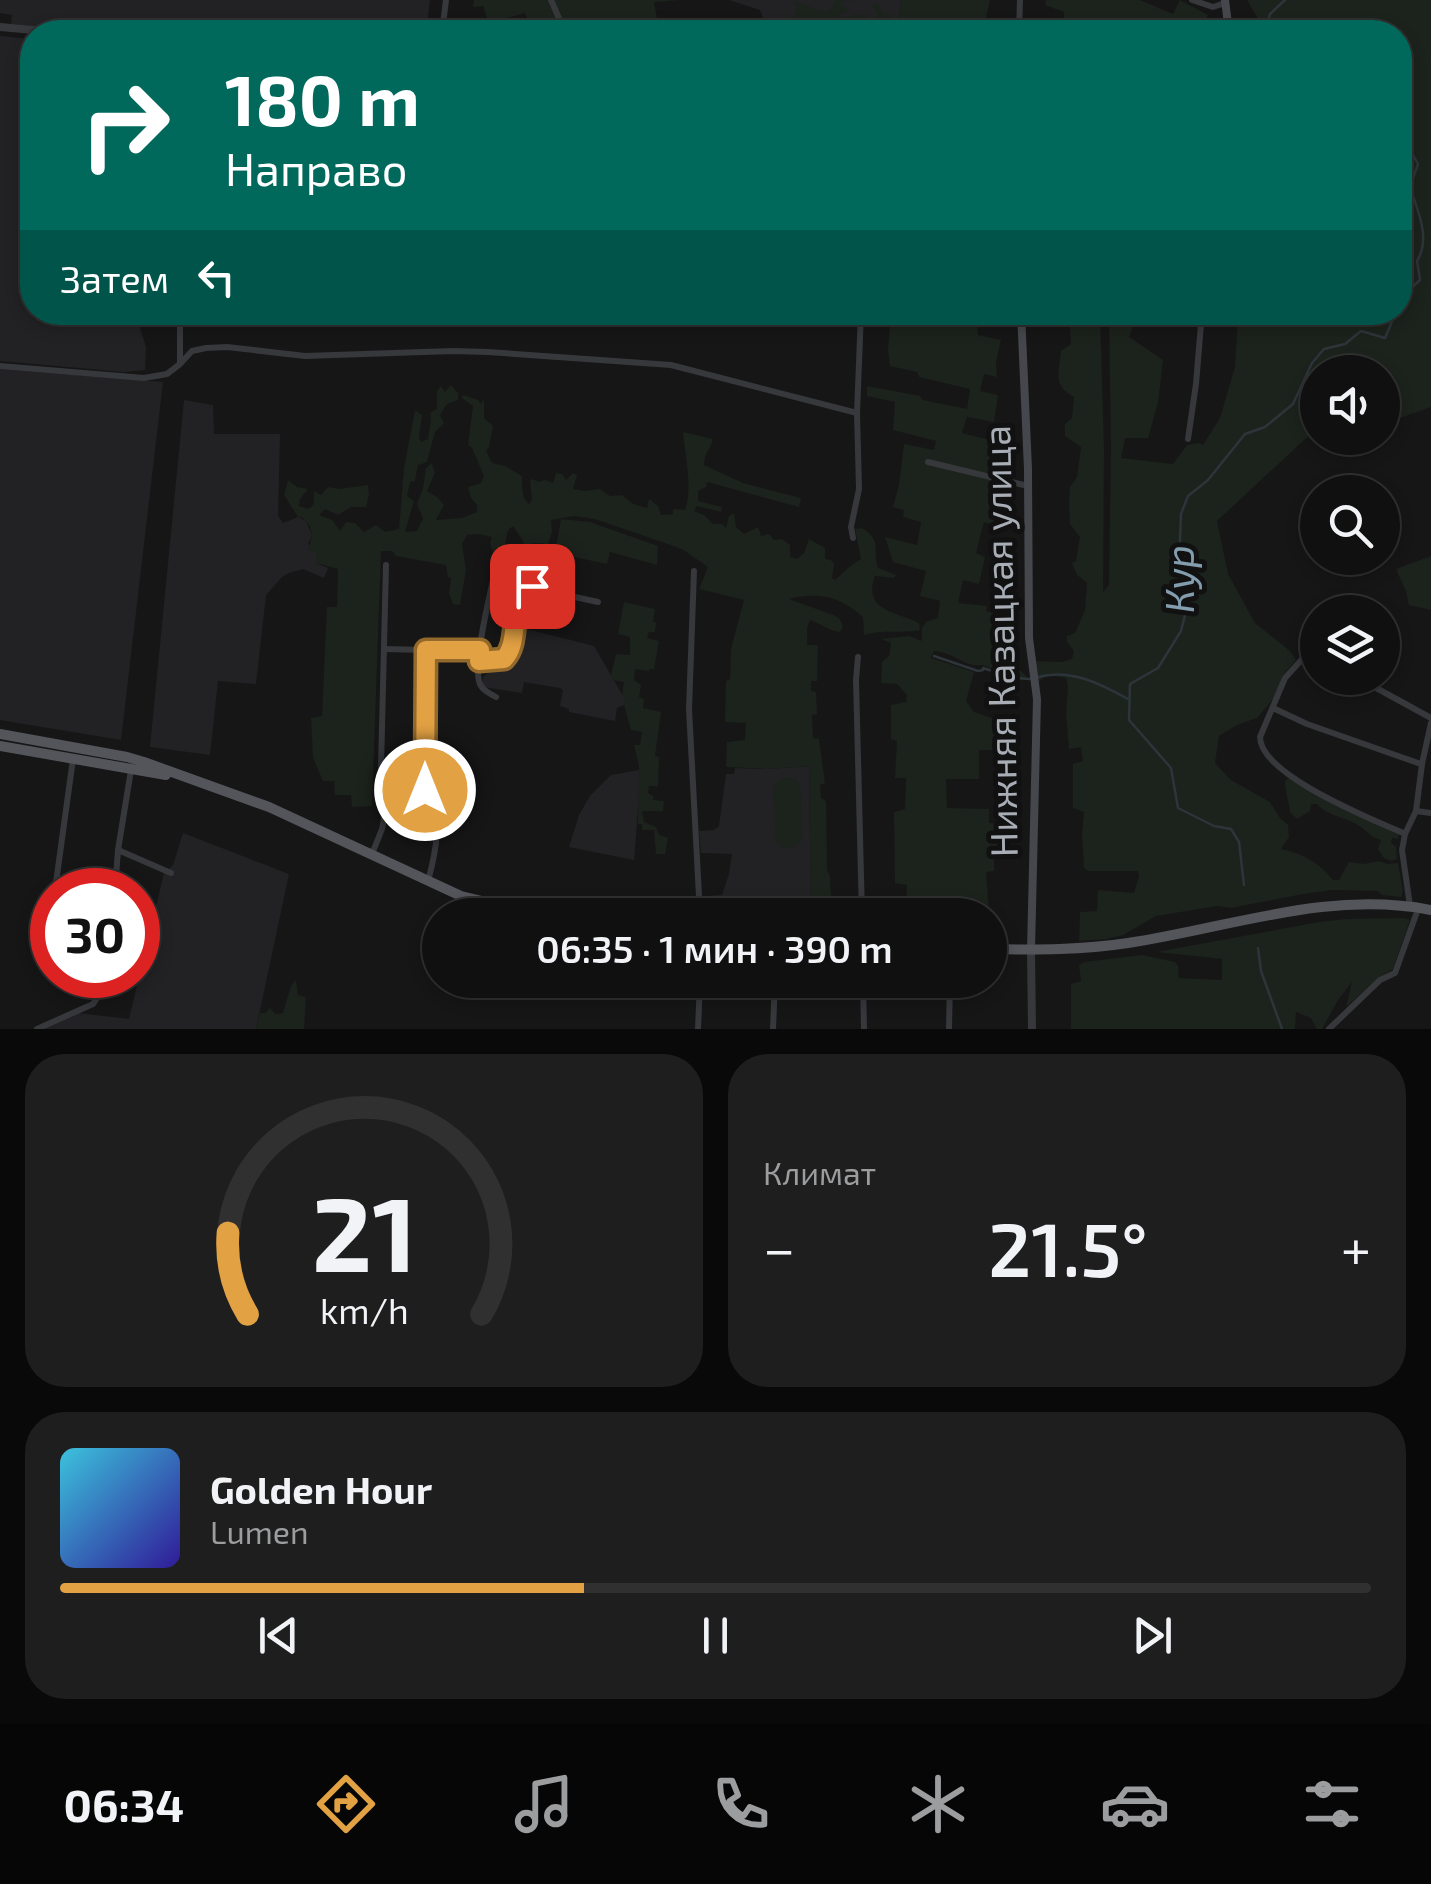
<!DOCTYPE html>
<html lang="ru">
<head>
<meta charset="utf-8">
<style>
  :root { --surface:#101011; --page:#1e1e1f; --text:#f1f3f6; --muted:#9c9d9f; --line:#303031; --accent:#e2a143 }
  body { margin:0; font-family:"Exo 2",sans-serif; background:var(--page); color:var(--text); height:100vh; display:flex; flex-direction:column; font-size:38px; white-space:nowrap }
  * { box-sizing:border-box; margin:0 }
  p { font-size:32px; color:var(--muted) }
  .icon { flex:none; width:55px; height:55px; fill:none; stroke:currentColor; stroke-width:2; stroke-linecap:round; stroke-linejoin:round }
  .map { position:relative; height:1029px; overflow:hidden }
  .sheet { display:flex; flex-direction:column; gap:25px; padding:25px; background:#090909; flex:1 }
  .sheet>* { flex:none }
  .hud { position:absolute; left:20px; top:20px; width:1392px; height:305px; border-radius:40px; box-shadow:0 5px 15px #0003,0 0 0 2px var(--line); background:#00695c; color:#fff; overflow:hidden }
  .buttons { position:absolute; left:1300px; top:355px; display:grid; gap:20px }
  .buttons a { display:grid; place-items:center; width:100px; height:100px; border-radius:50%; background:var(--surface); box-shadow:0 5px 15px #0003,0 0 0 2px var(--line); font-size:50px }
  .speed { position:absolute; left:30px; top:868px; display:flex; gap:20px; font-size:50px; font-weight:700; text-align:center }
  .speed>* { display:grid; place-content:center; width:130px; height:130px; border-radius:50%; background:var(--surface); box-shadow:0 5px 15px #0003,0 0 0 2px var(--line); line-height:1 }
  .speed .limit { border:15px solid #d22; background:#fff; color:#111 }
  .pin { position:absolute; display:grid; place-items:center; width:85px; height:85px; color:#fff; margin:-42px; border-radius:20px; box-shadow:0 5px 15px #0006 }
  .me { position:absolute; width:110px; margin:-55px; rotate:0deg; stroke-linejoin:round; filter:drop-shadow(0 0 8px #0008) }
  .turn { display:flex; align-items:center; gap:35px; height:210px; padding:0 40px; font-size:45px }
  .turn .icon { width:130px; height:130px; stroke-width:2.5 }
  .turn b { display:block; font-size:70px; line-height:85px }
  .then { display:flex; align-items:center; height:95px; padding:0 40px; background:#0003; gap:20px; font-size:38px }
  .big { font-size:75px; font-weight:600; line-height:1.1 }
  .sheet .widget { flex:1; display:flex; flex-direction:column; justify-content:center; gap:15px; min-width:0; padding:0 35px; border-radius:40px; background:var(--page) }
  .sheet .dial { align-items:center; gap:0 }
  .dial svg { height:260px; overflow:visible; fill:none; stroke:var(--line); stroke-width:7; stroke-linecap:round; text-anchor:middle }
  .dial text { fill:var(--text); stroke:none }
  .song { display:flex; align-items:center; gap:30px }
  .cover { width:120px; height:120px; border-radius:15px; background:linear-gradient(135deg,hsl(190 70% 55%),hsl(250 70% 35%)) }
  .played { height:10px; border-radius:5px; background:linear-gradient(90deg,var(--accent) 40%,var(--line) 40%) }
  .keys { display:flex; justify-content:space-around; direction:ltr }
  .heat { display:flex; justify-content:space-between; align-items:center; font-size:55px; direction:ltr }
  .sheet .tiles { flex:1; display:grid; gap:25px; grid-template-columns:1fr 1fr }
  .widget:last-child { grid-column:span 2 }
  .trip { position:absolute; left:422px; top:898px; width:585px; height:100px; border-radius:50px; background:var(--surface); box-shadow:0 5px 15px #0003,0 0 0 2px var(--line); font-weight:600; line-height:100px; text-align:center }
  .dock { display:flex; height:160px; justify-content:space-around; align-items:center; background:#060607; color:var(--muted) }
  .dock .icon { width:70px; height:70px }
  .dock .active { color:var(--accent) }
  .dock b { font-size:45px; color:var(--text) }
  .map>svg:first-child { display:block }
</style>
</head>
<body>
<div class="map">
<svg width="1431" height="1029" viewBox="0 0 1431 1029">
  <rect width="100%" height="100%" fill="#161617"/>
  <g fill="#222224">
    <polygon points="0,0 430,0 426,32 361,32 360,29 284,21 282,26 274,25 275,22 267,21 265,27 229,24 226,32 94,32 11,24 12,15 0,13"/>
    <polygon points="729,0 901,0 898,32 769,32 760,10"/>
    <polygon points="0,36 32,39 32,312 135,313 146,347 145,370 124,372 0,361"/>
    <polygon points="0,369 163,382 121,740 0,720"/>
    <polygon points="184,400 213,405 214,434 280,434 278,516 283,523 298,517 306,521 312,535 308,544 316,552 316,563 328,568 324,578 303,569 289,573 282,577 266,595 256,684 218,681 210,755 150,747"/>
    <polygon points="519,627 594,646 626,701 624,705 617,708 615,721 569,712 569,709 560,706 563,690 560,688 524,682 522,693 483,687 483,677 497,665 509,666"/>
    <polygon points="809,766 811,915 708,915 707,896 722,895 729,874 732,854 701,853 699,831 714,830 719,826 726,774 734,774 735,768 768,769"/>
    <polygon points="639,770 639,796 634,860 569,847 579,815 590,796 611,775"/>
    <polygon points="183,833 289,874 256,1029 43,1029 79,1013 129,1019 164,873 173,865"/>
  </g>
  <g fill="#1c221c">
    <polygon points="474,0 680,0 654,2 657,19 647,21 650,32 607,32 600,18 556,32 534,32 525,13 489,23 483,6 473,7"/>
    <polygon points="836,0 856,0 843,1 841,5 849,9 845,13 840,14 841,18 858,14 873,20 878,15 872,6 877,3 884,15 889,15 891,19 886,27 890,32 877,32 875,26 871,28 870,32 841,32 841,29 835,27 829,32 799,32 793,27 793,18 797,7 794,4 795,1 827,13"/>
    <polygon points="901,0 990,0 984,26 975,24 973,32 898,32"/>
    <polygon points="1046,0 1140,0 1173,14 1180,0 1208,15 1200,32 1064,32 1064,12 1045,5"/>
    <path d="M1247,0H1431V407L1397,419L1383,387L1382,372H1318L1317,428L1217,521L1228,574L1255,623L1290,651L1296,660L1282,676L1275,697L1257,718L1237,725L1219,736L1215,763L1231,780L1270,802L1280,818L1288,825L1289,837L1281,849C1302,853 1320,863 1333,880H1339L1349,862L1364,864L1379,861L1388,864L1398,863L1403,891L1401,897L1382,895L1378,891L1333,890L1303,894L1231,908L1218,906L1156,916L1123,935L1107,939L1079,941L1080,912L1097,911L1098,890L1134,893L1139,876L1138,871H1088L1084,868L1082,833L1084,812L1073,808V764L1083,761L1081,747L1069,749L1066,713L1068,687L1066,678L1047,675L1037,683L1034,661L1062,662L1072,659L1074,651L1067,642V636L1075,633L1085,610L1087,583L1077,575L1072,563L1076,561L1080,537L1070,524L1069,502L1070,487L1077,477L1081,447L1065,436V424L1072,418L1074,397C1052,385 1059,373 1061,351L1071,344L1069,313H1100L1104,448L1103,592L1109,585L1111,449L1109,313H1157V318L1135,320L1129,337L1163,360L1158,403L1148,438H1125L1121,458L1173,464L1187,445L1199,443L1203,445L1220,418L1235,367L1238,317L1235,313L1400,312V32H1383L1384,30L1379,32H1326L1260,22Z"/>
    <path d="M891,313H976L978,335L1001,340L996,362L997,377L984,374L980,391L998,395L994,422L967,417L962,433L998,442L994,481L1002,483L994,525L984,522L976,553L985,557L979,584L963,580L958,603L987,606L986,611L995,614L994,628L1003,631L998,660L1022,672L1027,677L1019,678L982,665C965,668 954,652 934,651L931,658L974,672L966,701L974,712L1000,721L997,750H979V779H946L947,808L989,809V823L1000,824L1002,853L994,852V871L986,872L989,911L994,913L993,941H990V915H895L896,908L906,907L907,885L895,883L894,812L905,809L906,778H895L897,741L891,739V705L906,702L907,695L897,684L881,683L882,662L889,656L891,643L881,639L909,636L922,641V628L926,622L938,618L940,601L920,596L926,571L893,562L885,537L917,545L921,522L903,517L904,510L893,507L899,485L904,444L934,450L936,441L893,430L895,402L867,396V386L920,396L923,400L967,409L970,389L919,377L917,372L890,366L888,350Z"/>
    <path d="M451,385L458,393V400L447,404L440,415L444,423L435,432L427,462L418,465L415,481L410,482L407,496L414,501L405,532L417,531L423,518L417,504L423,488L426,468L432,463L435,473L427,491L437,497L444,505L436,520L462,518L477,512V505L471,498L468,487L481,483L484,476L472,448L468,445L473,406L462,398L463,395L478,400L481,404L484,398V418L493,426L489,447L486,451L492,463L505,466L522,476C522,486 521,498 529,504L532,500L530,481L532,479L539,482L545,480L553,483L556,473L562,474L566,480L573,473L577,475L573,489L585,491L600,489L610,496L622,495L633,504L647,508L649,499L658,506L661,515L673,514V509L685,510C693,487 685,456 683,432L713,439C710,451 705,451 704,465L743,483L801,498L799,507L707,482L706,487L698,491V501L722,507L721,512L697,506L694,511L704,515L713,524H722L726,528L729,516L734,513L736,527L744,534L758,527L761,536L769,534L774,540L782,539L790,545V557L797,559L804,553L809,539L825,548V559L831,560L834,564L832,578L835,580C844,572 850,565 861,559L855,529L862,528C883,541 872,550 878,568L896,575L894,578L875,576C862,611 897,612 919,623L920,630C901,634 882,629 864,635L863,617C838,596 820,592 789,599L833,615L839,618L843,626L840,632C831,632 820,623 810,620L807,628V645H818L817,681H811V691L816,692L817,714L812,715L813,738L819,739L825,783L820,785L821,798L826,801L827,870L830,876L832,915H811L809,766L768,769L726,767L727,742L745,740L746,723L725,722L726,681L730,679L731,649L744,600L699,589L708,567L682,549L595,519L574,516L551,520L552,532L548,544L532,543L530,556L526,557L523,541L513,526L508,530L504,549L493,553L490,543L492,537L479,534L467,535L462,544L466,570L460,605L453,604L449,593L451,578L448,577L446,565L396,556L392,551H381L372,806L352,807L351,795H335L334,781H323L313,758L311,718L322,716L327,607H337L338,569L316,563V552L308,551L312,535L310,526L303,518L298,517L284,495L288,480L297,487L308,489L300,499L299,506L309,509L314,504V491L321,495L328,487L339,489L368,485L369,495L366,507H351L338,515L325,509L319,515L332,520L340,531L346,522L355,523L364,532L376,525L385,532L399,529L404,468L415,410L422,415L419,438L421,442L428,439L431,419L430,413L437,409V391L441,386L445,392Z"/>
    <polygon points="561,519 590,522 658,546 657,565 610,552 607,564 555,553"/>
    <polygon points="1431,556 1431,610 1409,605 1406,591 1396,569"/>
    <polygon points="624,602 655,609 653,621 656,623 655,632 649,632 647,638 659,641 654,669 650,669 649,671 635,669 634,680 641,685 639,697 644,699 643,708 661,712 655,756 659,757 658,786 649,786 648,793 653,796 653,800 664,801 663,811 642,811 644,822 656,827 659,835 668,838 665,854 656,854 654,830 642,830 642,824 638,824 639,766 634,745 640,745 642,732 631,730 624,705 625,701 622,695 624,682 613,680 611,675 616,654 630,655 630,637 618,634"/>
    <path d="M786,777L797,780L800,785L802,839C797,849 788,851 778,845L776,840L773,786L781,778Z"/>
    <path d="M1289,778L1399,834L1398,839L1392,838L1391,843L1396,847L1397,859L1391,861L1384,858L1378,849L1381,840C1371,837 1369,833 1361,827C1347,817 1328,817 1317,804H1311L1310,811L1297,819L1290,812C1289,801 1285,793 1285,781Z"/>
    <polygon points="1404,918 1410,920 1393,969 1378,978 1346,1007 1352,982 1338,1000 1322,1029 1317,1029 1311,1018 1296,1012 1295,1029 1071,1029 1071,984 1081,981 1079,965 1084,962 1142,955 1175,962 1178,966 1179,978 1222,980 1222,959 1156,952 1319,922 1346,919"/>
    <polygon points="296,980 298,995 306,997 304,1029 256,1029 260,1013 265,1013 270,1008 275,1014 283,1013 291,986"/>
  </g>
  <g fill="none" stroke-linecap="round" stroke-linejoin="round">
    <g stroke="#2d353a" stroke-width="2.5">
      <polyline points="1265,32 1270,14 1285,0"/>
      <path d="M1400,132L1418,164L1410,187C1418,212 1431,238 1417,261L1420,280L1407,292L1400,305"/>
      <polyline points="934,656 978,671 983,670 983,668 1015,678 1030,679"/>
      <path d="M1038,677C1070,668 1101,684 1128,699"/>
      <polyline points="1244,885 1239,842 1231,829 1214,826 1178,808 1171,768 1129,720 1130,684 1158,668 1181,631 1187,607 1179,564 1181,514 1188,496 1208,480 1245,434 1265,427 1293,404 1312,363 1324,349 1345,344 1361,331 1385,338 1396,312"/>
      <polyline points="1258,948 1261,971 1282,1029"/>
    </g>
    <g stroke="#37383c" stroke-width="6">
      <polyline points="551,0 565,32"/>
      <polyline points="1192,0 1213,7 1225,3"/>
      <polyline points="442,32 446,0"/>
      <polyline points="1019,32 1020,0"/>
      <polyline points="180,363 180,312"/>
      <polyline points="0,366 144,378 167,374 180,364 192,351 206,348 227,347 305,356 453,351 488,352 671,365 857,413"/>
      <polyline points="1188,439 1196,384 1202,312"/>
      <polyline points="928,462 1028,486"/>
      <polyline points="853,538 851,527 859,489 857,413 861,312"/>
      <polyline points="694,571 689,709 700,915"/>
      <path d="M494,576C489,599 474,660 479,681C481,690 489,693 496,697"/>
      <path d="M384,649L426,650L425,790C444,815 436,852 428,881"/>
      <polyline points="426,650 480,650"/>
      <polyline points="858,657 856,680 862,915"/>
      <path d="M1318,657L1305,656L1285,678L1260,737C1260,775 1372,819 1405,834"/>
      <path d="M479,661L505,659L509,655C515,633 512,606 529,587L598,602"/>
      <polyline points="1358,678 1431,718"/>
      <polyline points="1273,708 1307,724 1421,764"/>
      <polyline points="1416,811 1431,813"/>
      <polyline points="118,850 171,873"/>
      <polyline points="372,854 382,829 384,819 381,768 386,565"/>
      <polyline points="55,890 73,759"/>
      <polyline points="115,890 118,850 131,770"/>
      <polyline points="1410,906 1402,850 1405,834 1416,811 1422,764 1431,723"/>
      <polyline points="45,966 52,912"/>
      <polyline points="863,980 864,1029"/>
      <polyline points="37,1029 93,1004 97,998 102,975"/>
      <polyline points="698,1029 700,980"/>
      <polyline points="773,1029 775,980"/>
      <polyline points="949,1029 950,980"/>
      <polyline points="1329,1029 1380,980 1395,973 1418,909"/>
    </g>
    <g stroke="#37383c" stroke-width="8">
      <polyline points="0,27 55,32"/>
      <polyline points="1031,950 1032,1029"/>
    </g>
    <g stroke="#45474c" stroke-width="8">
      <polyline points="1225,0 1229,32"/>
      <polyline points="1021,312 1028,469 1029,638 1037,699 1031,950"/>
    </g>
    <g stroke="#53555b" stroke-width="10">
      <polyline points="0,734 127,757 144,762 269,807 461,896 523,911 554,915"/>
      <polyline points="0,746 166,775"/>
      <path d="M990,949C1037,950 1082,950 1128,943C1229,928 1327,890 1431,910"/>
    </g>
  </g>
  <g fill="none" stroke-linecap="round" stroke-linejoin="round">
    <g stroke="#93692c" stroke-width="25">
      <path id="route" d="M425,790L426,650H480L479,661L504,659C522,640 506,605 532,586"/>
    </g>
    <use href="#route" stroke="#e2a143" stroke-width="18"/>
  </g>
  <g text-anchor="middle" stroke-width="10" stroke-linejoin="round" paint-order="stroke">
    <g font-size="38" fill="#a9aeb6" stroke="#111112">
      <text transform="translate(1001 641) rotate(-91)" y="13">Нижняя Казацкая улица</text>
    </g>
    <g font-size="40" font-style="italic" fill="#839dae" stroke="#111112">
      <text transform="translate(1180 579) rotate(-90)" y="14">Кур</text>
    </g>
  </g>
</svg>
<div class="buttons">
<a><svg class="icon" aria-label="sound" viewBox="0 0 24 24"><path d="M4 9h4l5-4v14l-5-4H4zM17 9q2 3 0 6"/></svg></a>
<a><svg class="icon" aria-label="search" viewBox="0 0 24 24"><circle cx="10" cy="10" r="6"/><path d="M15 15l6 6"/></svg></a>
<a><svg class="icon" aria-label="layers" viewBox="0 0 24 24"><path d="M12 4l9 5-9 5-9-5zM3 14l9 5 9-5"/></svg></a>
</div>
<div class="speed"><div class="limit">30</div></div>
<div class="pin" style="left:532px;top:586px;background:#d93025"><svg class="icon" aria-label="arrive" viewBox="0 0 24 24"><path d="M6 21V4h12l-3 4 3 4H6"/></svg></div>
<svg class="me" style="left:425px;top:790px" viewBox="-20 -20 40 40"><circle r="17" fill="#e2a143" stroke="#fff" stroke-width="3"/><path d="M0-11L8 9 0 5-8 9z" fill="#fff"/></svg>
<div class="trip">06:35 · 1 мин · 390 m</div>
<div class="hud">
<div class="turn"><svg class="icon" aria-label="right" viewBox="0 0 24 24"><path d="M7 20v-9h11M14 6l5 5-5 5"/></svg><div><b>180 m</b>Направо</div></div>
<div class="then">Затем<svg class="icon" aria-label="left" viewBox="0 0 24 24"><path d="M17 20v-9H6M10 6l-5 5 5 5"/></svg></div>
</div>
</div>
<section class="sheet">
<div class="tiles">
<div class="widget dial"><svg viewBox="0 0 100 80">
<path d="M14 69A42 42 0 1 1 86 69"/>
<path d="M14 69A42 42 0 0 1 8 44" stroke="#e2a143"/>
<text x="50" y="56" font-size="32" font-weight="700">21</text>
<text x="50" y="72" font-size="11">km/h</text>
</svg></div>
<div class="widget"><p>Климат</p>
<div class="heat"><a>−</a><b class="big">21.5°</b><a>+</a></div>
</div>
<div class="widget">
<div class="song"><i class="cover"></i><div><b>Golden Hour</b><p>Lumen</p></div></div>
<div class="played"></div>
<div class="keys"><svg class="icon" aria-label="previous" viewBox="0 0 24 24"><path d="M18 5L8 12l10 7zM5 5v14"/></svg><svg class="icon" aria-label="pause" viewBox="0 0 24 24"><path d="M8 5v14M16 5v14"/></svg><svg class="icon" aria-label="next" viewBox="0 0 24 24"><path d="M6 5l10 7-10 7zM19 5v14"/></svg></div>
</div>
</div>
</section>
<nav class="dock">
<b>06:34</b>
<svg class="icon active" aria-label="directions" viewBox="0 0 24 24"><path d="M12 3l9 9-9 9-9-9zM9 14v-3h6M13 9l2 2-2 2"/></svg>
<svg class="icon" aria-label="music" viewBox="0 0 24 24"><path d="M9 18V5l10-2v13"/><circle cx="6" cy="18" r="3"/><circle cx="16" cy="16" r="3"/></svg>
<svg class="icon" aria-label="phone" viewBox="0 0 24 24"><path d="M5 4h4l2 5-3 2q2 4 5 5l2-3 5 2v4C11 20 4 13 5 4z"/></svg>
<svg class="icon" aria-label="climate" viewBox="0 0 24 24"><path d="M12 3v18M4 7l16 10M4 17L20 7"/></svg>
<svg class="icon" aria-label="car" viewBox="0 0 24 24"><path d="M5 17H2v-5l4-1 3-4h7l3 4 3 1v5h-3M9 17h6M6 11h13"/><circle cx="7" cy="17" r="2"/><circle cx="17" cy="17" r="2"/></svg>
<svg class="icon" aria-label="filters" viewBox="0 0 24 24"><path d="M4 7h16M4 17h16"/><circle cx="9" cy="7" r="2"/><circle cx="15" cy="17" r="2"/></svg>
</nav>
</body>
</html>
